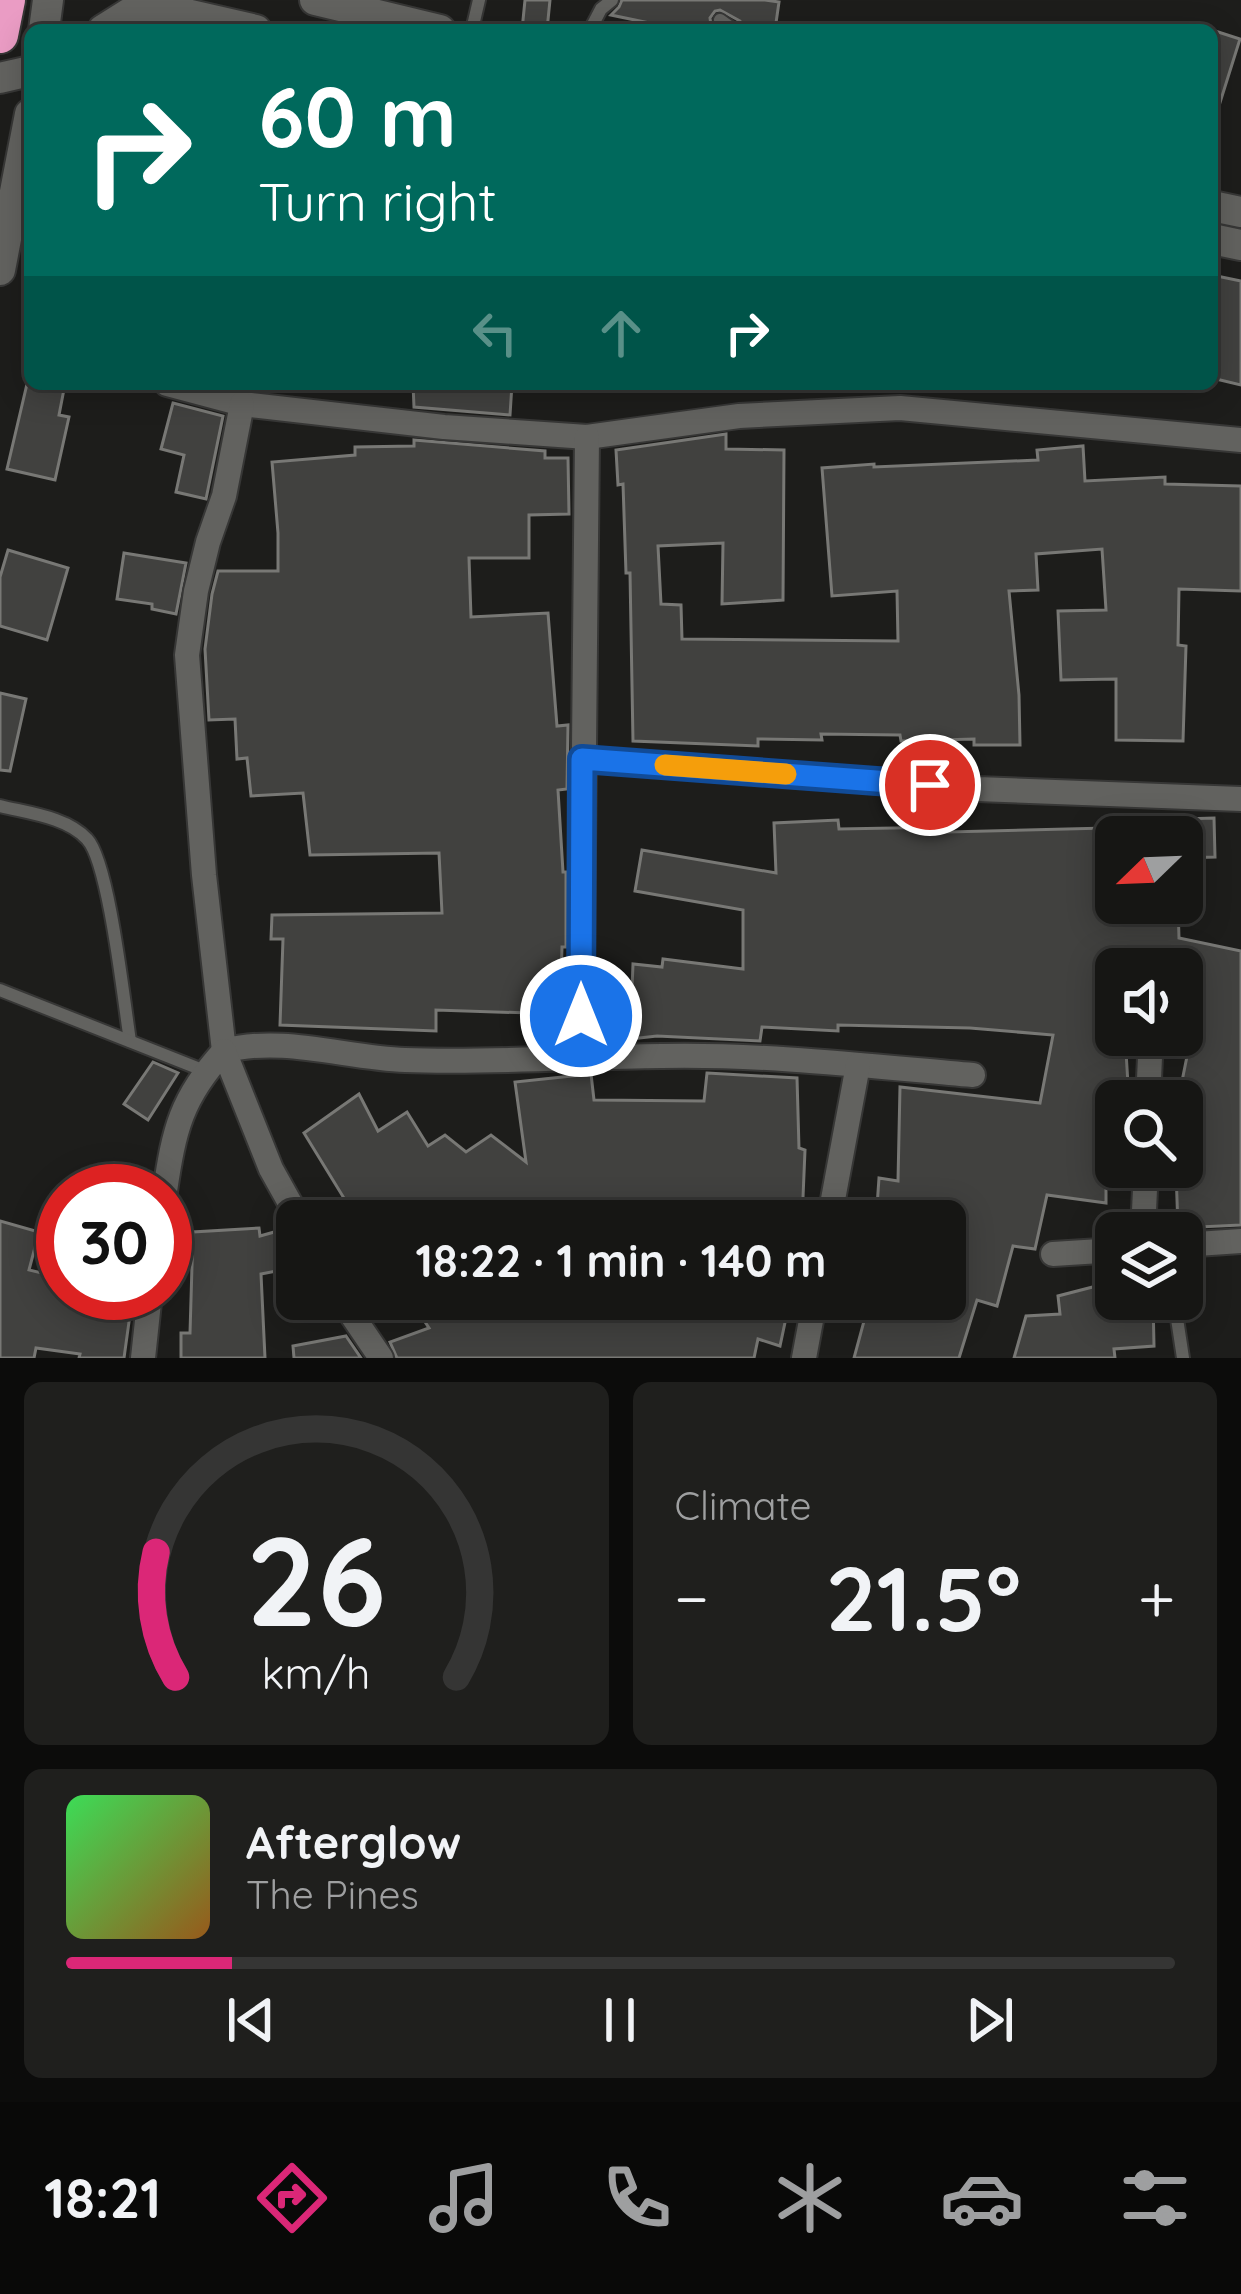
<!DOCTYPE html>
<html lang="en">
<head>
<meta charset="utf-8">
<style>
  :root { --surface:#161614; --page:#1f1f1d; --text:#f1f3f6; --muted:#9e9fa0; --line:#353534; --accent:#db2777 }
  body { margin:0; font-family:Quicksand,sans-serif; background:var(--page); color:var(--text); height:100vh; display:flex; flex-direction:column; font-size:45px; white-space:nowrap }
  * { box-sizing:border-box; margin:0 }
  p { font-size:39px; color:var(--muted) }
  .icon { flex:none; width:66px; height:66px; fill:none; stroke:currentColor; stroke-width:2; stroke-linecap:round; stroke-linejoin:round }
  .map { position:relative; height:1358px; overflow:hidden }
  .drawer { display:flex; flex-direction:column; gap:24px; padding:24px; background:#0c0c0b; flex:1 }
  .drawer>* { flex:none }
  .hud { position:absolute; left:24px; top:24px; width:1194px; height:366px; border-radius:18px; box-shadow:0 6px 30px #0003,0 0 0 3px var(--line); background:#00695c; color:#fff; overflow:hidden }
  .needle { width:78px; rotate:247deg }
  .fabs { position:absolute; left:1095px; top:816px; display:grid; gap:24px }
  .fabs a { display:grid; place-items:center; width:108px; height:108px; border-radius:18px; background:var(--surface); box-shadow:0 6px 30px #0003,0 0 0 3px var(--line); font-size:60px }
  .speed { position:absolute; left:36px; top:1164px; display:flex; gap:24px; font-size:60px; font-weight:700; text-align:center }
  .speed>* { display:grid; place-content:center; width:156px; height:156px; border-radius:50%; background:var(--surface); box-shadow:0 6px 30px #0003,0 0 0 3px var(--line); line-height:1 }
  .speed .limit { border:18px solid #d22; background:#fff; color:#111 }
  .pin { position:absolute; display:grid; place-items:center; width:102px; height:102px; color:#fff; margin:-51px; border:6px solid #fff; border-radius:50%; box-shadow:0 3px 12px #0007 }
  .me { position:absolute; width:132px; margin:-66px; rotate:0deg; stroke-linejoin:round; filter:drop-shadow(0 0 9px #0008) }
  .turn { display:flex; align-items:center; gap:42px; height:252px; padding:0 36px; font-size:54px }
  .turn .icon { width:156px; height:156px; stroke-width:2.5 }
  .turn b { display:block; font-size:84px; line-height:102px }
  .lanes { display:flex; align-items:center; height:114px; padding:0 36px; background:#0003; justify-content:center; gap:60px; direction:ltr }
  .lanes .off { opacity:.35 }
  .big { font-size:90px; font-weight:800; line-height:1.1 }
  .drawer .tile { flex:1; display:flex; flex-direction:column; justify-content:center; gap:18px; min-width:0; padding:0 42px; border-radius:18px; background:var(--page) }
  .drawer .dial { align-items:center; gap:0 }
  .dial svg { height:312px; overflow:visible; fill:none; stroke:var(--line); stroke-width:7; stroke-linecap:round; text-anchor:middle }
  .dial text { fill:var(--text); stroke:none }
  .song { display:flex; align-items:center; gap:36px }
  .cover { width:144px; height:144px; border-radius:18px; background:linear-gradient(135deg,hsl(130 70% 55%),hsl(30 70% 35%)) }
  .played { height:12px; border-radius:6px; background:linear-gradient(90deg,var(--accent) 15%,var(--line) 15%) }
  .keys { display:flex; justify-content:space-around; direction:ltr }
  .heat { display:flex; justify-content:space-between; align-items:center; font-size:66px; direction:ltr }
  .drawer .tiles { flex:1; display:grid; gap:24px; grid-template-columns:1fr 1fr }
  .tile:last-child { grid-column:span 2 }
  .trip { position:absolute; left:276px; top:1200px; width:690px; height:120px; border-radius:18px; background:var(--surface); box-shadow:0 6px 30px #0003,0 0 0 3px var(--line); font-weight:800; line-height:120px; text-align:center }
  .menu { display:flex; height:192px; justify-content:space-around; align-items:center; background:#090908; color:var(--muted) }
  .menu .icon { width:84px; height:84px }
  .menu .current { color:var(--accent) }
  .menu b { font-size:54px; color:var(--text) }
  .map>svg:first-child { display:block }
</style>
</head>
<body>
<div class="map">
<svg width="1241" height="1358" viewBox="0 0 1241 1358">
  <rect width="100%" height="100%" fill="#1d1d1b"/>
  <g fill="#41413f" stroke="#787875" stroke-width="3">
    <polygon points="525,0 550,0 547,30 522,30"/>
    <polygon points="622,0 765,0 779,2 775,30 744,30 740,21 720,10 715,11 710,18 711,25 716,30 683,30 611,15 619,7"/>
    <polygon points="1212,30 1240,39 1218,109 1212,109"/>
    <polygon points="1212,275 1241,281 1241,385 1212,378"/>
    <polygon points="27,384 65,384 59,415 69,417 55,480 7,469"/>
    <polygon points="413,384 512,384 510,415 414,407"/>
    <polygon points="173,403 223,416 206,499 176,492 184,455 161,449"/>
    <polygon points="726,434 726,449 784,450 783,600 722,604 723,543 658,546 661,604 681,605 682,639 898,641 897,591 832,596 822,468 874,464 874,467 1038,460 1037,450 1083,446 1085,481 1165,477 1165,484 1241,486 1241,591 1179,589 1178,645 1186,646 1183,741 1116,740 1116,679 1061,680 1058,611 1106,610 1102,549 1036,554 1038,590 1009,591 1019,695 1020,745 974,745 974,739 901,741 900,735 821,734 822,740 758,739 758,746 633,741 630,573 626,573 623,484 618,485 616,450"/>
    <polygon points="414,440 545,451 545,458 568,458 569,514 529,515 529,558 469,558 471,617 548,613 557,726 568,725 567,789 558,790 563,872 566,872 566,947 562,947 560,1014 436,1010 436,1031 280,1025 283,939 271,939 272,915 442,913 439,853 310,855 303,793 251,796 247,758 237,759 235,719 209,720 205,649 212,594 218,571 278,571 278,533 272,462 355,455 355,447 414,446"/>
    <polygon points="8,550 68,568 47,640 0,626 0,577"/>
    <polygon points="124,553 186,563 176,614 152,609 152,604 117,599"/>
    <polygon points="0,693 26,699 10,771 0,770"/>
    <polygon points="1214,818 1215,857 1182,858 1182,819"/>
    <polygon points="838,820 839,829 948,827 948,832 1106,828 1107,903 1178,903 1179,938 1241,951 1241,1225 1178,1228 1176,1171 1182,1171 1182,1101 1178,1101 1198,1002 1189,1000 1195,969 1170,969 1169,960 1159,960 1157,969 1116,969 1116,1035 1125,1035 1129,1101 1116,1101 1116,1147 1106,1146 1106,1203 1047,1195 1035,1249 1013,1246 997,1306 977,1300 959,1358 854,1358 870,1299 945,1299 945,1221 876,1221 879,1178 898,1181 900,1087 1040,1103 1053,1035 970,1028 838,1025 838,1031 762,1027 760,1041 657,1036 630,1039 633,964 662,967 663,959 743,969 743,910 635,891 642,850 776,873 774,823"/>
    <polygon points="153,1062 178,1073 148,1120 124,1104"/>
    <polygon points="707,1073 797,1078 799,1148 805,1150 802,1221 682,1221 685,1212 616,1211 616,1218 576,1221 358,1221 304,1133 359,1094 378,1131 407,1112 428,1146 445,1135 466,1152 491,1135 526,1162 515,1082 591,1074 594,1100 704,1101"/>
    <polygon points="0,1221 39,1232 29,1270 63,1278 63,1293 133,1293 124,1358 79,1358 80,1354 36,1348 34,1358 0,1358"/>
    <polygon points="259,1228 260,1236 285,1229 297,1237 297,1267 261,1274 265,1358 181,1358 181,1333 190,1333 193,1232"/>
    <polygon points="1112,1282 1112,1299 1153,1299 1154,1346 1114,1349 1115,1358 1014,1358 1026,1316 1060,1314 1058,1296"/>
    <polygon points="410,1299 790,1299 780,1346 758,1339 754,1358 397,1358 390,1342 429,1328"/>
    <polygon points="346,1336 361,1358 294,1358 293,1346"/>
  </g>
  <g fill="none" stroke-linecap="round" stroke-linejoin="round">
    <g stroke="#373736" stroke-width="16">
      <g id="service">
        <polyline points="720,20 734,30"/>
        <polyline points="472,30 479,0"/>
        <polyline points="590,30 601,9 612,0"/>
        <path d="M0,806C28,813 67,817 87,839C109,862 124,1003 130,1041"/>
        <polyline points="0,990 205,1071"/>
        <polyline points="1174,1299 1183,1358"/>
      </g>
    </g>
    <g stroke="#373736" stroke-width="28">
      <g id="minor">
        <polyline points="167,384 242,404 444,427 587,437 739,416 900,408 1241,440"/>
        <path d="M242,404L224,496L208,542L196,591L187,655L204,875L224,1051C282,1035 346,1058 405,1060C491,1063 576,1057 662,1056C766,1054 869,1066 973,1075"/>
        <polyline points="582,759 977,789 1241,799"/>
        <polyline points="581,1059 587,437"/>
        <polyline points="1148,1101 1151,1035"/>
        <path d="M165,1191C174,1130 181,1098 224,1051L271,1169L300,1221"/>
        <polyline points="829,1221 858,1065"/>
        <polyline points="1143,1233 1146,1167"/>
        <polyline points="1182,1245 1241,1241"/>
        <polyline points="1053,1254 1116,1250"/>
        <polyline points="341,1299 381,1358"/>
        <polyline points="143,1358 150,1293"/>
        <polyline points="804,1358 815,1299"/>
      </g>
    </g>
    <g stroke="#373736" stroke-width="34">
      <g id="tertiary">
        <polyline points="315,0 440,30"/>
        <polyline points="44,30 48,0"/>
        <polyline points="103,30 130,13 156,7 256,30"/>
        <polyline points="0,78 30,71"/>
        <polyline points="1212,206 1241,212"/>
        <polyline points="1212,239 1241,245"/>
        <polyline points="0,270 30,114"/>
      </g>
    </g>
    <g stroke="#373736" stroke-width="40">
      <polyline id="motorway" points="0,35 7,0"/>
    </g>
    <use href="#service" stroke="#62625f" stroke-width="12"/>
    <use href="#minor" stroke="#62625f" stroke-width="24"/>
    <use href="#tertiary" stroke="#62625f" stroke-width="30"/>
    <use href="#motorway" stroke="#ea9cc4" stroke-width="36"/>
  </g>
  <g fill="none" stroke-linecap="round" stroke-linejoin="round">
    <g stroke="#114b97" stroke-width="30">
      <polyline id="route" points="581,1016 582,759 930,785"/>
    </g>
    <use href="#route" stroke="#1a73e8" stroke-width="21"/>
    <polyline stroke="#f59e0b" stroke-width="21" points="665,765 786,774"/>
  </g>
</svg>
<div class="fabs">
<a><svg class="needle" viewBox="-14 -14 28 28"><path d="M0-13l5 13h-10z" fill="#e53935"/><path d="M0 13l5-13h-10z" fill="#9e9fa0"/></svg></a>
<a><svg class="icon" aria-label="sound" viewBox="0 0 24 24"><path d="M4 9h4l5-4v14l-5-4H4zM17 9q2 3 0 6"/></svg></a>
<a><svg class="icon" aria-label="search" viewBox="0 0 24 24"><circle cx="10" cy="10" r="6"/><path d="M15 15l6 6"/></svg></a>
<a><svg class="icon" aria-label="layers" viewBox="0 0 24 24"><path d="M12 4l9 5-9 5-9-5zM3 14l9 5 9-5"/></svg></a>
</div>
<div class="speed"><div class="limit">30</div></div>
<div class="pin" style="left:930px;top:785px;background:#d93025"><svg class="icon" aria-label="arrive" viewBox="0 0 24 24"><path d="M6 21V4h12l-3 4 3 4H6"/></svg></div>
<svg class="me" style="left:581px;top:1016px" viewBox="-20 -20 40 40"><circle r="17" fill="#1a73e8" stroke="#fff" stroke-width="3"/><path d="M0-11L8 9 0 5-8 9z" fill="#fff"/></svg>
<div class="trip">18:22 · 1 min · 140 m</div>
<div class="hud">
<div class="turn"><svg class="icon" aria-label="right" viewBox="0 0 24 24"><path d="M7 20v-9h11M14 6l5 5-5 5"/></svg><div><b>60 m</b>Turn right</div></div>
<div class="lanes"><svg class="icon off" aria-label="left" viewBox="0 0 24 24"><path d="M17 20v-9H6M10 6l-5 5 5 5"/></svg><svg class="icon off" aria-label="ahead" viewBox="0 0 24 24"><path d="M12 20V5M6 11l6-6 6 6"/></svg><svg class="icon" aria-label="right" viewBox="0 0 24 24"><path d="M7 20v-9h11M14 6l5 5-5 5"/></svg></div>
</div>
</div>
<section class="drawer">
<div class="tiles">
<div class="tile dial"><svg viewBox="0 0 100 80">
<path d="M14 69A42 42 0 1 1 86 69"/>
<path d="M14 69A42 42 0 0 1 9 37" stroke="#db2777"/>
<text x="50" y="56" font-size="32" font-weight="700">26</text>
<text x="50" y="72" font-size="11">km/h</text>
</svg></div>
<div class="tile"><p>Climate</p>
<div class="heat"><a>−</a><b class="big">21.5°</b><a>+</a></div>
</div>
<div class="tile">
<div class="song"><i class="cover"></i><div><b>Afterglow</b><p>The Pines</p></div></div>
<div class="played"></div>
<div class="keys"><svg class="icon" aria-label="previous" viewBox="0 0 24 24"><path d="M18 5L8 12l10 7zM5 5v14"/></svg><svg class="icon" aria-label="pause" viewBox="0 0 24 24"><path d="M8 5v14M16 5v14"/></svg><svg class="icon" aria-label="next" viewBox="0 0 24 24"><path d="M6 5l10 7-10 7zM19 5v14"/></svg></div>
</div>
</div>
</section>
<nav class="menu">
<b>18:21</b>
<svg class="icon current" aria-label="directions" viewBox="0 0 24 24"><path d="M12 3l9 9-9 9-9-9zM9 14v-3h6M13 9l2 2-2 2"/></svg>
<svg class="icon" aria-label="music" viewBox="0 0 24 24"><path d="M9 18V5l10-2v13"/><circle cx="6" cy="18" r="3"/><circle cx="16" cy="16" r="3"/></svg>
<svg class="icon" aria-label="phone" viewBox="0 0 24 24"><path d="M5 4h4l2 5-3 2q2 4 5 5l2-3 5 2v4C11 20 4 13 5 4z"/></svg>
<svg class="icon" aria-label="climate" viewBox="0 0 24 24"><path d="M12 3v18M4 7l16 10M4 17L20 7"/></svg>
<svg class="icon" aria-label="car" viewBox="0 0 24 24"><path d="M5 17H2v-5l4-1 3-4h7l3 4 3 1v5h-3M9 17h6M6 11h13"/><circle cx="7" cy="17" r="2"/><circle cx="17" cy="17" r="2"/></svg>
<svg class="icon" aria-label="filters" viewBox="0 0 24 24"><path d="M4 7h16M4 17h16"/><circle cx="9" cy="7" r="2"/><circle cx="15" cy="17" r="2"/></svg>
</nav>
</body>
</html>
